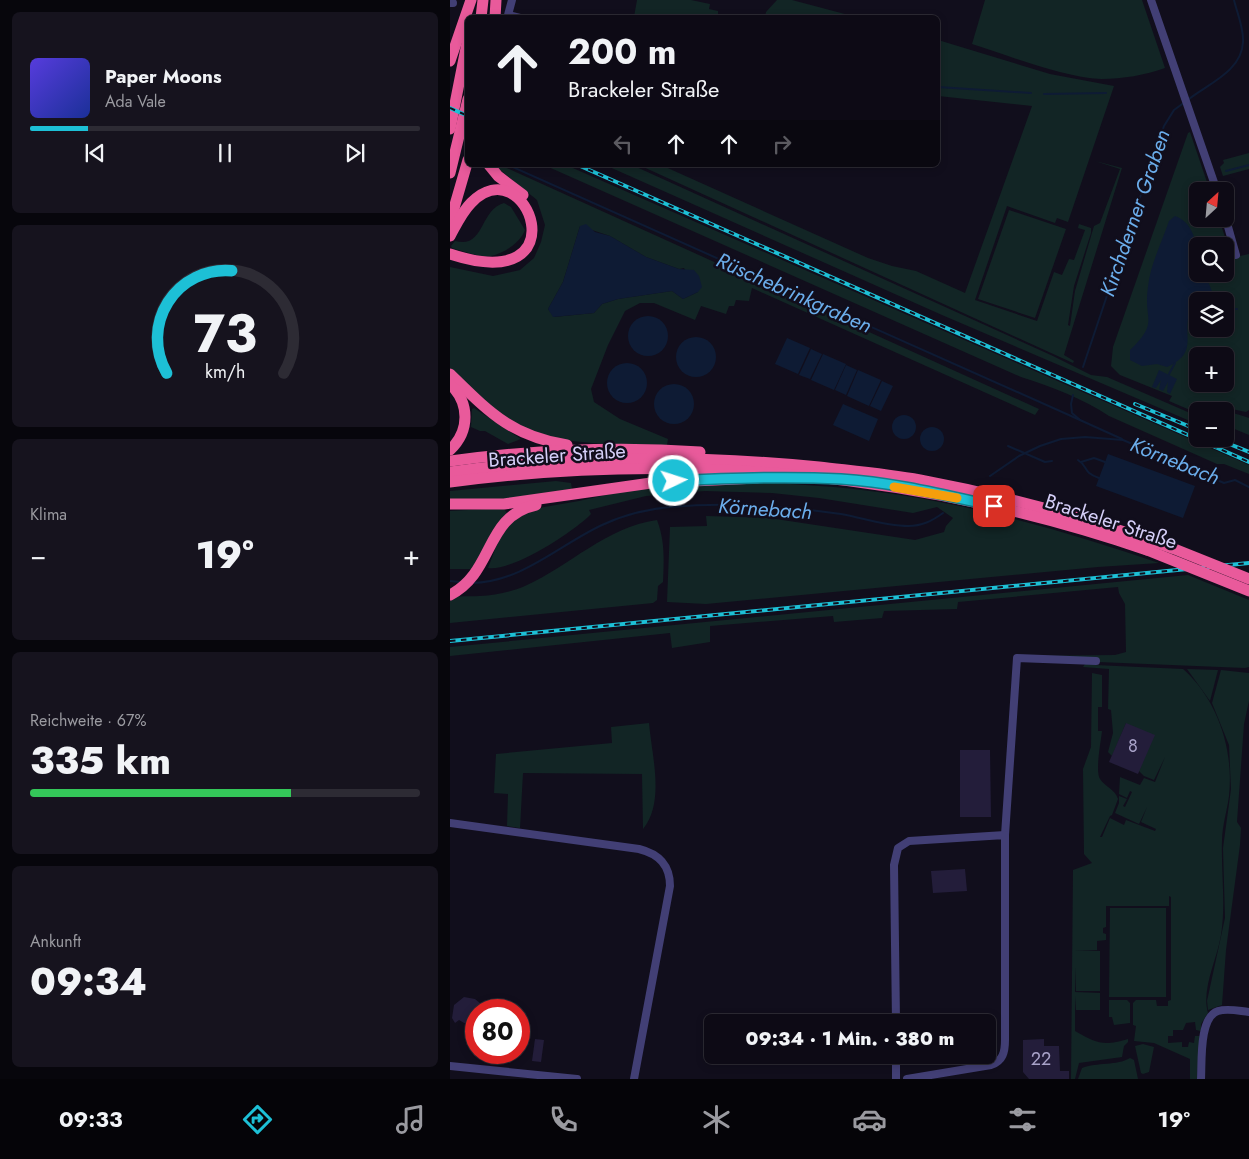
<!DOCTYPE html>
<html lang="de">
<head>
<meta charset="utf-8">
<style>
  :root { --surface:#0d0a15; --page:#16131e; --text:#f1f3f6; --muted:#9a9aa0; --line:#2d2b34; --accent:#1dc0d6 }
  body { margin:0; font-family:Jost,sans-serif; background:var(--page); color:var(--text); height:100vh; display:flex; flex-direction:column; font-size:19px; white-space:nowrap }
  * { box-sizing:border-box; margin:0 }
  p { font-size:16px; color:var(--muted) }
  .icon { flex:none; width:28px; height:28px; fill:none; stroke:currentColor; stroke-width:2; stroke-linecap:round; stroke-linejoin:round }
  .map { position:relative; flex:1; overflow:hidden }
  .side { display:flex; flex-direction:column; gap:12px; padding:12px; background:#07060c; width:450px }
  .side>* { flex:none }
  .guide { position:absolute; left:15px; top:15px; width:475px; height:152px; border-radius:8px; box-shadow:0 2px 8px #0003,0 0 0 1px var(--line); background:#0d0a15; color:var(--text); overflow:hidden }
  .needle { width:32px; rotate:26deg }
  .buttons { position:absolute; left:739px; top:182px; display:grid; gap:10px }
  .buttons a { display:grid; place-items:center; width:45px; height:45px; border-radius:8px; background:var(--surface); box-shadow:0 2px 8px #0003,0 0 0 1px var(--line); font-size:25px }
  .speed { position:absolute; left:15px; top:999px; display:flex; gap:10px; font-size:25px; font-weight:700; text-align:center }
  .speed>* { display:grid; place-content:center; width:65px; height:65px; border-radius:50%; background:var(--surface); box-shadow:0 2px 8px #0003,0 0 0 1px var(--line); line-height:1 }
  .speed .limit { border:8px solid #d22; background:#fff; color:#111 }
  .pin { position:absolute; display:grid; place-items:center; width:42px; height:42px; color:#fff; margin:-21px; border-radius:10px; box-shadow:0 2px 8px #0006 }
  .me { position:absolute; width:55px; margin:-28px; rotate:86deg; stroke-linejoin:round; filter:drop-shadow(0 0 4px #0008) }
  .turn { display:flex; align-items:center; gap:18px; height:105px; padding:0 20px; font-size:22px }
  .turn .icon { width:65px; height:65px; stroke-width:2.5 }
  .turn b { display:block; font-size:35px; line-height:42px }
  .lanes { display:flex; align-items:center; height:48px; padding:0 20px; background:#0003; justify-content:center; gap:25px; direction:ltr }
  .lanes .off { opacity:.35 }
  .big { font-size:38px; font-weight:800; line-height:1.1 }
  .side .widget { flex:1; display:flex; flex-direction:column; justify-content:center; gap:8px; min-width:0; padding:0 18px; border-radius:8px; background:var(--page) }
  .side .dial { align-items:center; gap:0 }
  .dial svg { height:130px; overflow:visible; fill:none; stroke:var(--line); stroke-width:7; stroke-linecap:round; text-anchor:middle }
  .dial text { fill:var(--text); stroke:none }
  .song { display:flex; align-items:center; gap:15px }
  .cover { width:60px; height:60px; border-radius:8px; background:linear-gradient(135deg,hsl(250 70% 55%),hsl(230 70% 35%)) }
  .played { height:5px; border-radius:2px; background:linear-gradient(90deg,var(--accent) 15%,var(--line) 15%) }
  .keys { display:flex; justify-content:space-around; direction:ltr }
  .heat { display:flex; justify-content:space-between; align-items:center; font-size:28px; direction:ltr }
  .charge { height:8px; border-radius:4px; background:linear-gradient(90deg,#34c759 67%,var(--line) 0) }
  .trip { position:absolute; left:254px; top:1014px; width:292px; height:50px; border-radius:8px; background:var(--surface); box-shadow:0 2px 8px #0003,0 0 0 1px var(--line); font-weight:800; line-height:50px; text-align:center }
  .tab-bar { display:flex; height:80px; justify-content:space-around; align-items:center; background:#050408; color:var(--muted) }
  .tab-bar .icon { width:35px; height:35px }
  .tab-bar .active { color:var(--accent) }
  .tab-bar b { font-size:22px; color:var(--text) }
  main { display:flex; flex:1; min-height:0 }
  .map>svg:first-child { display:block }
</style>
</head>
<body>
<main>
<section class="side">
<div class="widget">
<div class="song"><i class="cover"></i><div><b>Paper Moons</b><p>Ada Vale</p></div></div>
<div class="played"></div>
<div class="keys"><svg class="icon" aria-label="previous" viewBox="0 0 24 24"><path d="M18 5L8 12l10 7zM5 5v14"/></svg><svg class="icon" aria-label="pause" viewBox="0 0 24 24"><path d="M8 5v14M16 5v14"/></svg><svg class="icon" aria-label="next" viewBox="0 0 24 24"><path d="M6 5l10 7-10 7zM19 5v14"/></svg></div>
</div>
<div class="widget dial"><svg viewBox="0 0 100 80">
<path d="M14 69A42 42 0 1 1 86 69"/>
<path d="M14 69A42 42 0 0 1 54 6" stroke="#1dc0d6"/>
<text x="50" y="56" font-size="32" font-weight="700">73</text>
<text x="50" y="72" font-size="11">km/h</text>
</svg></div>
<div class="widget"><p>Klima</p>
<div class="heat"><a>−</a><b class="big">19°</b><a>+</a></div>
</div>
<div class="widget"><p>Reichweite · 67%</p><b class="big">335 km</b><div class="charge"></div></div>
<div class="widget"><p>Ankunft</p><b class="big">09:34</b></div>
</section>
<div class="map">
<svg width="799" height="1079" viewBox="0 0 799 1079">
  <rect width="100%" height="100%" fill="#110e1c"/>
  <g fill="#122525" fill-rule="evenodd">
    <polygon points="187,0 241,0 260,4 259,9 268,11 268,17 184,17"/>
    <polygon points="327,0 342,0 406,17 315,17 316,12"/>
    <path d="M535,0H692L715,68C695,75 673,79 651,79C612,77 560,56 522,44Z"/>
    <polygon points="488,40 600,74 664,86 618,222 607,218 605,223 557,206 525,300 587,321 604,272 612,275 619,259 624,260 635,230 628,228 629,224 641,228 641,233 624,286 618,325 620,326 625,291 644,226 650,223 670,169 645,161 672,168 614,355 624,361 623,363 189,165 211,165 418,258 442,266 466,271 515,293 582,106 488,96"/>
    <path d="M740,132L760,191H748V219H769L775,237L769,239L772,246H748V274H775V255L776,259L799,254V410L796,412L767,406L750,409L747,413L719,401L722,396L670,375L661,366L663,347L738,133ZM748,301H775V329H748ZM748,356H775V384H748Z"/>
    <polygon points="799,153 799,169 773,176 770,167 774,163 773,160"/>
    <path d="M44,165H50L589,409L585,415L302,288L299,301L286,300L284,306H279L276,314L251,306L245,320L204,303H190L175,311L158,345L141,389L144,402L170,419L218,439L217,445C163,443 100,449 54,416C34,402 17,385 0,368V267L43,276L70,270L84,258L91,242L95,225L87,200ZM130,226L160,236L196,257L229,269L234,268L248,292L233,299L222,291L168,299L152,304L144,313L104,317L98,309L113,282Z"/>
    <path d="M94,165H116L166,187L799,465V474L774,464H767L659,416C632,398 602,387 571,377Z"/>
    <polygon points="155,165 182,165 603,356 641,375 657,377 747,416 747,424 492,315"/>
    <path d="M54,203L61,207L75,230C70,243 54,253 41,256C31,258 13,251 2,248L1,246L5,241C35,249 29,210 54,203Z"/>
    <polygon points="559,210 616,229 585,318 528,299"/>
    <polygon points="24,408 71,439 58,444 35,431 30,431 21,427 22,409"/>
    <path d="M761,411C775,410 786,414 799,418V435L775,425V411Z"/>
    <polygon points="106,481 121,483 122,489 40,501 0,499 0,491"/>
    <path d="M274,481C335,483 395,486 456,496C542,510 627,535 709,563L648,567L256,604L217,602L220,527L257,526L256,516L319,518L465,540L494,532L496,526L503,518L487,507L463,513L369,498L322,493L255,491L196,496L139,510L141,514C125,531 62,572 38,568L49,539L67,516L83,509L129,501L178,490Z"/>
    <polygon points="53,508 57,513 51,519 24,569 0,569 0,511"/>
    <path d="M207,520C215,541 214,560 213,582L208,586L207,600L203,603L0,623V599C10,595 20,597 30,596C45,595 61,592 75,586C120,566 156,527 207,520Z"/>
    <polygon points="738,575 799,600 799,667 795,668 648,662 578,656 665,655 676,652 675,604 669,593 668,587 508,602 507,609 434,611 432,618 384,622 383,616 260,626 260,642 222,648 220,633 0,656 0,647"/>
    <path d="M645,663V665L733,669C768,700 784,750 779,796C777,811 772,826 772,841C771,872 776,904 771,935C767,960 751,989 758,1013L751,1024V1031L746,1030L745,1022L736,1023L733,1030H723V1036H718V1043L732,1042V1047H738L739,1042L744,1043L745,1036H750L747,1079H740V1059L704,1043L684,1041L686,1026L683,1025V1003L686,1000H706L707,1006H718V1001L721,1000V897L719,896V906H656V927L653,928V933L656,934V940L647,941V950H625L650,951V991H626L625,967V992L650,993V1010H626L625,996V1031C647,1044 654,1046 678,1039V1042L674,1046L672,1057L629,1063L625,1079H621L623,870L642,863L634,854L633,769L641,747L642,673L652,675V707H648V731H652C651,741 645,771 650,779C655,787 665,789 668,799L662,815L660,816L650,837H652L660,818L674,825L676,820L705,831L706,829L691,822L697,807L689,824L665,813L669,803V796L677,799L673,806L675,807L682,792L680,791L677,798L669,794L670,777L690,785L694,778L705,782L715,757L704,780L694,776L689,771L676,723L662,756L658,752L663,733L661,710L658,709L659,669L633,667L635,664Z"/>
    <polygon points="737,669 768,670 760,701"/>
    <polygon points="771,670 799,673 799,701 794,724 787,822 791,828 790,845 776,950 772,1005 758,1010 757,1001 775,918 773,848 781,789 779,745 762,703"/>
    <path d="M199,723C202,757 215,802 193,829L192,774L73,773L70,828L57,826L58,794L44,793L46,754L162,743L161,727Z"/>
    <polygon points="660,908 716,908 716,997 659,997"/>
    <polygon points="659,1000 677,1000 680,1003 680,1023 664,1025 662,1017 659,1017"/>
    <polygon points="693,1044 704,1047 699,1072 693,1074 691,1073 685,1046"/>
    <path d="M680,1058L684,1060L688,1079H628L632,1068C647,1062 667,1066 680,1058Z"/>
  </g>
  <g fill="#0e1b34">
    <path d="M725,216C748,224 748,254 748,274H755L763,294L762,301H748L747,313L739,314C733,337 748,353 717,367L707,364L692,366L680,360V350C710,321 693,321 698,287C700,265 712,242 719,221Z"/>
    <polygon points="136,224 145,232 160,236 196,257 229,269 244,270 249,276 252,287 248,292 233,299 222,291 168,299 152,304 144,313 103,317 98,309 113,282 130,226"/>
    <circle cx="198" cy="336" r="20"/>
    <circle cx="246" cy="357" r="20"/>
    <polygon points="337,338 360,348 348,374 325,364"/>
    <polygon points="361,349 372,354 360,379 349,375"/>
    <polygon points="373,354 396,364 384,390 361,380"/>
    <circle cx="177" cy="383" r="20"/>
    <polygon points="396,365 407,370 396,395 385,390"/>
    <polygon points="408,370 431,380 419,406 397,396"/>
    <polygon points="709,370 727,379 720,394 717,392 718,382 713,391 709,389 711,380 706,388 702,387"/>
    <polygon points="432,381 443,386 431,411 420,406"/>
    <circle cx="224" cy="404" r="20"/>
    <polygon points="393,404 428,419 419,441 383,425"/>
    <circle cx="454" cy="427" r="12"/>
    <circle cx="482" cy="439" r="12"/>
    <polygon points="658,454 745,486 733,518 646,486"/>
  </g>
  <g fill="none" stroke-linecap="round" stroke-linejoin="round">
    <g stroke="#0e1b34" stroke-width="2">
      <polyline points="488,87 581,93"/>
      <polyline points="594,94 656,93"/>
      <path d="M739,99C758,84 792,71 793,42C794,28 787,13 784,0"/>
      <polyline points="58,165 630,420"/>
      <polyline points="776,171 799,165"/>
      <polyline points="775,309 787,309"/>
      <polyline points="633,367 714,126 724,110 735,102"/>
      <polyline points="719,374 725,363"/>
      <polyline points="623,395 621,404 622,413 630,420 672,439"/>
      <polyline points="558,446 595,462 602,461"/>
      <path d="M628,460C639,467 632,472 649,478"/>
      <polyline points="631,462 644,458 655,462"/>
      <polyline points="540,476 569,456 590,446 611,439 635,437 673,440 774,483 785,480 799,487"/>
      <polyline points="292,510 309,506"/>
      <polyline points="0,581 10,582"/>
      <path d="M22,583C72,582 109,545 152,525C173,515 198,509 221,507C278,502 335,506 391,514C413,518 436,526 458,526C472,526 482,521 493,513"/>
    </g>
  </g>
  <g fill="#231d3a">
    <polygon points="676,723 705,735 688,774 659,762"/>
    <polygon points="510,750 540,750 541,817 510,817"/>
    <polygon points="515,869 517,891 483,893 481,871"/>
    <polygon points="14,997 25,999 31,1004 34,1010 26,1010 26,1021 21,1024 16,1024 9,1020 5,1023 2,1018 4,1005"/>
    <polygon points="85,1039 94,1040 91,1062 82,1061"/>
    <polygon points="594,1039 594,1046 609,1046 610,1071 619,1071 619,1079 579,1079 573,1072 573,1040"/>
  </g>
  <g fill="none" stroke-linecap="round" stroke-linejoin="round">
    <g stroke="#423f75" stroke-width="8">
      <polyline points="62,0 58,15 70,18"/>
      <polyline points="701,0 767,191"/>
      <polyline points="0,3 3,3"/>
      <polyline points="775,216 786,255"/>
      <path d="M0,823L189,849C209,854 220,865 220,886L184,1079"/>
      <polyline points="555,835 567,658 646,661"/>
      <path d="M446,1022L444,865L448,848L459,841L555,835V1040C555,1052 553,1061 541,1065L457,1079"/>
      <polyline points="0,1066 127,1079"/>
      <polyline points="446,1079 446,1055"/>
      <path d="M751,1079C752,1062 749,1017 768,1011C778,1008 789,1011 799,1012"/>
    </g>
    <g stroke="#e95a9b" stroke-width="11">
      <polyline points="31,18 33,0"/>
      <polyline points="45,18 46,0"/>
      <polyline points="0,61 21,0"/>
      <polyline points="0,129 18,38"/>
      <polyline points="39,165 48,176 73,195"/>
      <polyline points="0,173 18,99"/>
      <polyline points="0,222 18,160"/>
      <path d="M0,236C6,225 12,212 21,203C77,145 133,298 0,254"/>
      <path d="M0,374C39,412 61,436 117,445"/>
      <path d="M0,384C20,403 20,431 0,450"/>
      <path d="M0,461C83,450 166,446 250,452"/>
      <path d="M0,472C122,455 246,455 369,467C403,471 437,474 470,480C556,496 640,519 722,548"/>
      <path d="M0,482C234,451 473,473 697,550"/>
      <polyline points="0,504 54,504 201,483 307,478"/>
      <path d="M0,595C45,572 34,516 86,505"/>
    </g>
    <g stroke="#1dc0d6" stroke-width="4">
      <g id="rail">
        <polyline points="0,108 18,116"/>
        <polyline points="128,165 799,462"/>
        <polyline points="685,404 748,430"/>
        <polyline points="767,439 799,452"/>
        <polyline points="0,641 799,563"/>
      </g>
    </g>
    <use href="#rail" stroke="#110e1c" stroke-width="2" stroke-dasharray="5.5" stroke-linecap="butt"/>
    <g stroke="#e95a9b" stroke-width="11">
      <polyline points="722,548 799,579"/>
      <polyline points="697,550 799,591"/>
    </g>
  </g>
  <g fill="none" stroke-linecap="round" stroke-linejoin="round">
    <g stroke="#137d8b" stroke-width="12">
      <path id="route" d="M224,481C279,478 335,476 391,479C442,482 494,495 544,506"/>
    </g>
    <use href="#route" stroke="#1dc0d6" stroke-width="9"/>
    <polyline stroke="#f59e0b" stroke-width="9" points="444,487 507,498"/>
  </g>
  <g text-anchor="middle" stroke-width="5" stroke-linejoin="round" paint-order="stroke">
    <g font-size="18" fill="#a8a2c8">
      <text x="683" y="752">8</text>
      <text x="591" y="1065">22</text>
    </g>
    <g font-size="20" fill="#d5cff8" stroke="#110e1c">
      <text transform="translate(107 455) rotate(-4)" y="7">Brackeler Straße</text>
      <text transform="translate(661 521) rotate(18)" y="7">Brackeler Straße</text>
    </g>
    <g font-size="21" font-style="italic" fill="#6badeb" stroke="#110e1c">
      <text transform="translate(685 213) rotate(-71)" y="7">Kirchderner Graben</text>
      <text transform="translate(344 293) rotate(24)" y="7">Rüschebrinkgraben</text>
      <text transform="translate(725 461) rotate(22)" y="7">Körnebach</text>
      <text transform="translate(315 509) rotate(4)" y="7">Körnebach</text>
    </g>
  </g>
</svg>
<div class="buttons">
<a><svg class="needle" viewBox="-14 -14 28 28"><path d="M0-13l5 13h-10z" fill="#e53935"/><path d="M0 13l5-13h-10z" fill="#9a9aa0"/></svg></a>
<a><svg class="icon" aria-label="search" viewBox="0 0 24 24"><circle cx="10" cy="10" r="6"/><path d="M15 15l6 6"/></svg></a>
<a><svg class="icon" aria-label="layers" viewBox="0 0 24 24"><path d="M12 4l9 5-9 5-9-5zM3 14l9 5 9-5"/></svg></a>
<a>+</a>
<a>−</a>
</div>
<div class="speed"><div class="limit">80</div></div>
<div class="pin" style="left:544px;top:506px;background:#d93025"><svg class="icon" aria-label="arrive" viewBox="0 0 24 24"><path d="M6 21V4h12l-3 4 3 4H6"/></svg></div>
<svg class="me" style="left:224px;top:481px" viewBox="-20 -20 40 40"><circle r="17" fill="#1dc0d6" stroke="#fff" stroke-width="3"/><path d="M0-11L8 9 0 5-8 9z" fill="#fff"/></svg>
<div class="trip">09:34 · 1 Min. · 380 m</div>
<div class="guide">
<div class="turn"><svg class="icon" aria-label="ahead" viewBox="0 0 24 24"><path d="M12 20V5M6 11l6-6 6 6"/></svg><div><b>200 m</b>Brackeler Straße</div></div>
<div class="lanes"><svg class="icon off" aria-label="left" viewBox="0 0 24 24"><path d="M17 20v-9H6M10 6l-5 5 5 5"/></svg><svg class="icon" aria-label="ahead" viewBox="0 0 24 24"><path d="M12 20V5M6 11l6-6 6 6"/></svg><svg class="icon" aria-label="ahead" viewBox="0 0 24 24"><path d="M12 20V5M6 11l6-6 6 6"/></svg><svg class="icon off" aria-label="right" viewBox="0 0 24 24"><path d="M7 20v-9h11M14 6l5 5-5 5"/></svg></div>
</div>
</div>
</main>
<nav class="tab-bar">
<b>09:33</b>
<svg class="icon active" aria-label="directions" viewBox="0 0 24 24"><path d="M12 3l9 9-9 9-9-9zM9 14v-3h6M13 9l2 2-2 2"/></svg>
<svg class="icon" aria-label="music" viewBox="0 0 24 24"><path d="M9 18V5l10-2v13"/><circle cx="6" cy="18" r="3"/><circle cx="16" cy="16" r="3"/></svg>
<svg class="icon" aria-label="phone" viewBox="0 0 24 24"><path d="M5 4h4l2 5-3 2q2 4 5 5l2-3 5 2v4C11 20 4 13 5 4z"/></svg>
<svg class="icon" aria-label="climate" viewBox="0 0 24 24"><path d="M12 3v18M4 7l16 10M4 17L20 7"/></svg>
<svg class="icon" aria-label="car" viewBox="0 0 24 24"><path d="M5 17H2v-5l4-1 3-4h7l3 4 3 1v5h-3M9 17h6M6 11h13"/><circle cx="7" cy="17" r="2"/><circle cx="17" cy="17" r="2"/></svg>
<svg class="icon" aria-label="filters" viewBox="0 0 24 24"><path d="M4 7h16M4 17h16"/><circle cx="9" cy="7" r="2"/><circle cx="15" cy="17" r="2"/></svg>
<b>19°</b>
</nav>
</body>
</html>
